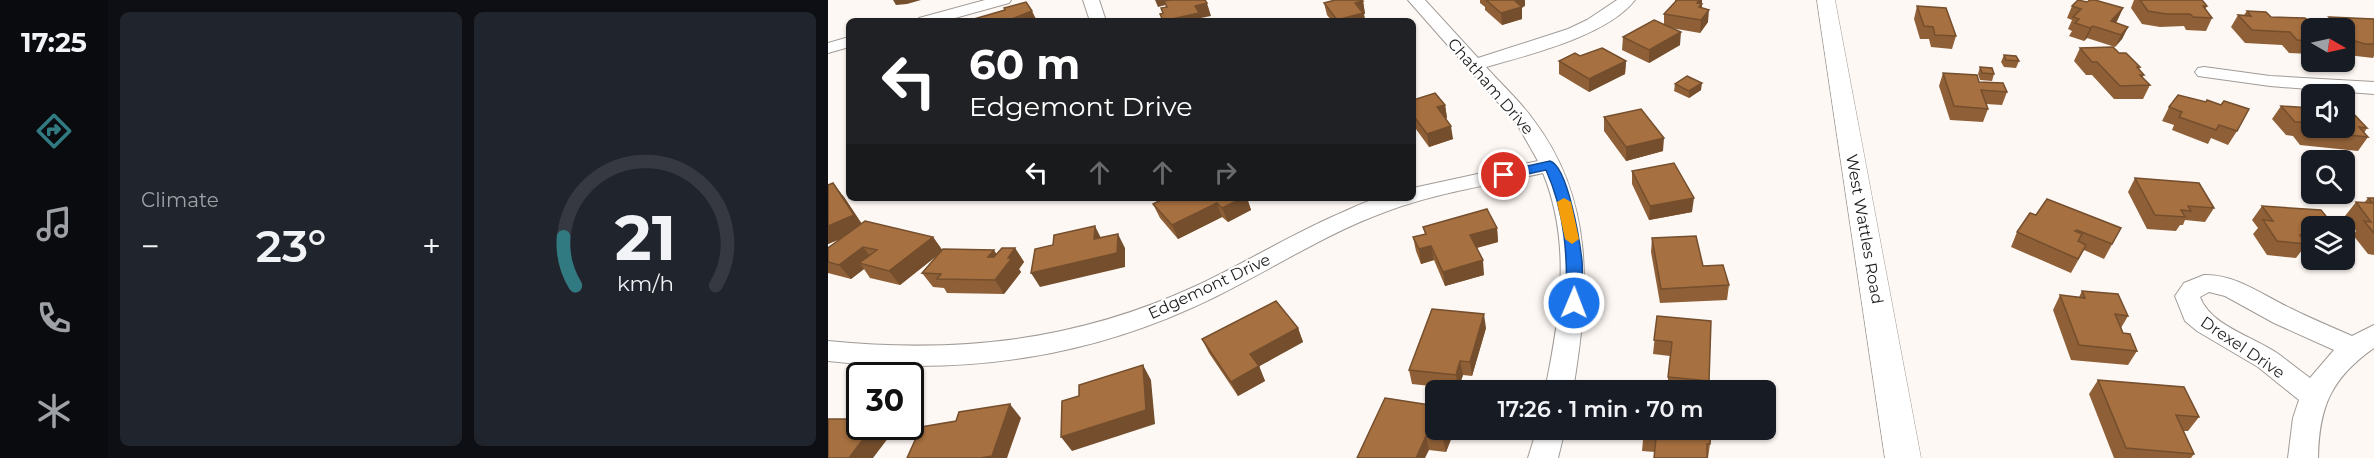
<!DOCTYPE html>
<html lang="en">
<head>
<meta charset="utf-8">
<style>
  :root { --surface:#171b24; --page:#20242c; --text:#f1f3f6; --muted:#9ea1a6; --line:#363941; --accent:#327a82 }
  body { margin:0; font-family:Montserrat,sans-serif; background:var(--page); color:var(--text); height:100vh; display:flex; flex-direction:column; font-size:22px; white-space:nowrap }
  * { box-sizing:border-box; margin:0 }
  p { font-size:20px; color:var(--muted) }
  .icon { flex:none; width:33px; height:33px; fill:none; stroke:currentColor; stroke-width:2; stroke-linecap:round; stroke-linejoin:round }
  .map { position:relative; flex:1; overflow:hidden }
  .details { display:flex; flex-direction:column; gap:12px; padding:12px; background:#0d0f14; width:720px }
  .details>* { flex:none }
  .top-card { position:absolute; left:18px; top:18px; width:570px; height:183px; border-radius:9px; box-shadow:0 2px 4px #0004; background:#202124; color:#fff; overflow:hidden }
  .needle { width:39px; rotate:99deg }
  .buttons { position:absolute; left:1473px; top:18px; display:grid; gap:12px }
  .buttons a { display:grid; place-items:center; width:54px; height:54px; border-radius:9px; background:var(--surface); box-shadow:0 2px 4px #0004; font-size:30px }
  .speed { position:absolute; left:18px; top:362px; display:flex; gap:12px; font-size:30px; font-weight:700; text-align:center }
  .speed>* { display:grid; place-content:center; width:78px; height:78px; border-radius:50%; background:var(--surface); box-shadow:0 2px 4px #0004; line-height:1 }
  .speed .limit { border:3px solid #111; border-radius:9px; background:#fff; color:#111 }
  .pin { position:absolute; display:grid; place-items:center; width:51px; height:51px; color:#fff; margin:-26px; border:3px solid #fff; border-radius:50%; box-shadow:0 2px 6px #0007 }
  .me { position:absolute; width:66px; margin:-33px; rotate:1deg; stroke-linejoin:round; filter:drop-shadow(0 0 4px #0008) }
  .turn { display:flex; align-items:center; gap:21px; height:126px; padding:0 24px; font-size:27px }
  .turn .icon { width:78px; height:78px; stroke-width:2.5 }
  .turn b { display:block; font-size:42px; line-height:51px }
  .lanes { display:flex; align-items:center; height:57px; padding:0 24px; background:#0003; justify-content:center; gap:30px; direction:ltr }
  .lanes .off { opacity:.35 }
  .big { font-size:45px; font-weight:600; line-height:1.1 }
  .details .tile { flex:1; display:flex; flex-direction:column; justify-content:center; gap:9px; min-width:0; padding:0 21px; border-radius:9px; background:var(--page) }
  .details .dial { align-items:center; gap:0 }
  .dial svg { height:156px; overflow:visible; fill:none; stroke:var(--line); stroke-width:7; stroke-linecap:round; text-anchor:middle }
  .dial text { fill:var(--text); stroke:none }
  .heat { display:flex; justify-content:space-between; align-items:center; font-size:33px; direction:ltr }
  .details .tiles { flex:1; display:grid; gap:12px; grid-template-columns:repeat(2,1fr) }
  .trip { position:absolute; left:597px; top:380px; width:351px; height:60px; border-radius:9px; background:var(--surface); box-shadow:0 2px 4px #0004; font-weight:600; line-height:60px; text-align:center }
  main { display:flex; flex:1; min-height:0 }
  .tab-bar { display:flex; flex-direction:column; width:108px; justify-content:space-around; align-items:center; background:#090b0e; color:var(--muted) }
  .tab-bar .icon { width:42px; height:42px }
  .tab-bar .selected { color:var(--accent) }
  .tab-bar b { font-size:27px; color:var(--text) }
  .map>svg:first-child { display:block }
</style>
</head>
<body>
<main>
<nav class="tab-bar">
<b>17:25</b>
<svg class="icon selected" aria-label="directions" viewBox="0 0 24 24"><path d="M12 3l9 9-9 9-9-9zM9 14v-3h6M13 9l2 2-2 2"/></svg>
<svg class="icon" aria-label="music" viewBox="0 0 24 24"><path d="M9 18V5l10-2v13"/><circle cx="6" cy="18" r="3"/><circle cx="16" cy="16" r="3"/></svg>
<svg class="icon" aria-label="phone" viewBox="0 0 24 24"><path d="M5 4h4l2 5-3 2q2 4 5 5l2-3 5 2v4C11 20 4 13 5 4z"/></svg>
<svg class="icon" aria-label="climate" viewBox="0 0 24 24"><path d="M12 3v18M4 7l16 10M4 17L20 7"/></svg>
</nav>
<section class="details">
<div class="tiles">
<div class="tile"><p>Climate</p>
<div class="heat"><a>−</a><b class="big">23°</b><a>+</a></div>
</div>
<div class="tile dial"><svg viewBox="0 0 100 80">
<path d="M14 69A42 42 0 1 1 86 69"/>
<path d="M14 69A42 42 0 0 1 8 44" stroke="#327a82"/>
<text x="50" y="56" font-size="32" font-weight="700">21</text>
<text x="50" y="72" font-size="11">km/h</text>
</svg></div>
</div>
</section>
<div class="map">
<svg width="1546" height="458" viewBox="0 0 1546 458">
  <rect width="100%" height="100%" fill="#fef8f4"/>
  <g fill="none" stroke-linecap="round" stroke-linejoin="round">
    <g stroke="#a19b97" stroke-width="2">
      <g id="minor">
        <polygon points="157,0 183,0 181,3 116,21 89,21 91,18"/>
        <polygon points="255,0 271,0 278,21 262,21"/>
        <path d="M580,0H597L650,58L740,29L759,20L789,0H807C779,36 700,55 658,67C673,84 691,100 704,118C768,201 761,293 745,390H717C732,317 744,244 715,173C662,185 607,193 557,212C497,234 444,269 387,297C263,358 137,376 0,361V341C131,354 248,341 368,286C415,264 459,237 506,216C521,210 538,200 553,198C563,196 575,198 585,198V188L710,161L689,124Z"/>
        <polygon points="21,37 21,47 0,53 0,43"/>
        <polygon points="1376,67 1442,76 1546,82 1546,94 1442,86 1370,76 1367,72 1370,68"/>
        <path d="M1376,275C1408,274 1436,296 1464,309C1484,319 1504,327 1524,336L1546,325V348C1503,378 1491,407 1490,458H1460L1465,418L1471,400L1430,367L1369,331L1357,321L1347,296L1356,283ZM1381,292L1397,296L1446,323L1506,350L1482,378C1471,370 1460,361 1449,353C1424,336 1383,326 1372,297Z"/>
        <polygon points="709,429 737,429 730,458 700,458"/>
      </g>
    </g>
    <g stroke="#a19b97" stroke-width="1">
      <polygon id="tertiary" points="989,0 1007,0 1093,458 1057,458"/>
    </g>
    <use href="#minor" fill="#fff" fill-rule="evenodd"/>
    <use href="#tertiary" fill="#fff" fill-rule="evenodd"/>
  </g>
  <g fill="#8f6037">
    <polygon points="652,0 697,0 697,6 694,7 694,19 674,25 657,10 657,7 652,3"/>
    <polygon points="847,0 874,0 874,8 880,22 872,33 843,28 852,45 821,63 794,50 795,37 836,24 836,14 847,2"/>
    <polygon points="1306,0 1374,0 1379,6 1377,10 1384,18 1378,31 1358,30 1356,26 1332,27 1314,24 1303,8"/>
    <polygon points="535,1 537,14 536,14 537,21 504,21 499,15 496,3"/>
    <polygon points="1259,2 1295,8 1288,23 1300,27 1294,39 1287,47 1259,38 1256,41 1241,36 1244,31 1240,29 1244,20 1239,18 1244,6"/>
    <polygon points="1089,6 1128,36 1124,49 1103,47 1101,39 1092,39 1086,19"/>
    <polygon points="1419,11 1443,17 1484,28 1483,54 1461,53 1454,45 1417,43 1403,27 1410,15 1416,15"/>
    <polygon points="1501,17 1546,19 1546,56 1545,58 1528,56 1516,53 1516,28 1494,28"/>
    <polygon points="1252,48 1291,53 1312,67 1311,70 1316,75 1314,78 1322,85 1315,99 1286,99 1264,75 1258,75 1246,61"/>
    <polygon points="1176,55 1191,61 1188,68 1176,67 1173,62"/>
    <polygon points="752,56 798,61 797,74 761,92 731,74 731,61"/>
    <polygon points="1152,67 1166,74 1164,81 1152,80 1150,74"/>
    <polygon points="1115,73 1151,82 1179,92 1174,105 1158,104 1160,109 1155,122 1122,120 1111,86"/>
    <polygon points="847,84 873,90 861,98 846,91"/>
    <polygon points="585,100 617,105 619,118 618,119 625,139 601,147 585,125"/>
    <polygon points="1453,106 1539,128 1536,133 1540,137 1530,151 1472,145 1465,136 1458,135 1444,119"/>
    <polygon points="1341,107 1409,131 1400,145 1383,138 1380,144 1344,130 1346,125 1334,121"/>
    <polygon points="776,117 835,151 798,161 776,131"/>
    <polygon points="804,171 864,212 821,220 804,184"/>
    <polygon points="1307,178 1386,208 1377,222 1357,220 1355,225 1352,225 1348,231 1319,229 1300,192"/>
    <polygon points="0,185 16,197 34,224 105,237 114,250 169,254 187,248 196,262 191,269 193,272 176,294 119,293 116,288 105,287 94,273 112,253 72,285 42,278 36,269 23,279 0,273 0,248 12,239 0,244"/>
    <polygon points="337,198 419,198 423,210 400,222 394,217 350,239 332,218 325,204"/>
    <polygon points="1540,198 1546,198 1546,255 1540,254 1525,235 1528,231 1517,216 1528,202 1536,203"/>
    <polygon points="1434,206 1484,226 1484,254 1477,254 1474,250 1468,258 1439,255 1425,234 1430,228 1424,220"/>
    <polygon points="1208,215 1293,228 1276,259 1256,250 1243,273 1183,247 1189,232"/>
    <polygon points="595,227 669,228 670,242 649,248 656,275 617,286 606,260 593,264 588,251 585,237 597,234"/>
    <polygon points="824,238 875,266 901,285 899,300 832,303 823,252"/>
    <polygon points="1254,291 1300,316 1293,328 1295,333 1309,351 1300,365 1243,360 1225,310 1232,295 1251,297"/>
    <polygon points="829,316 881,381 879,390 839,390 842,356 825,354"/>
    <polygon points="470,328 475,342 431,366 437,381 410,396 381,353 374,339"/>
    <polygon points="658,328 644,376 635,375 630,389 584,384 581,370"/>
    <polygon points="1270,380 1371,417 1360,431 1355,431 1366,454 1363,458 1286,458 1261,394"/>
    <polygon points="557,398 608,429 627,429 618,452 601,450"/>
    <polygon points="816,429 882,444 880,458 826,458 827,452 814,451"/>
  </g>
  <g fill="#744e2d">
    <polygon points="65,0 93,0 79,4 68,5"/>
    <polygon points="327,0 357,0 330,7"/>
    <polygon points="686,0 697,0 697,6 694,7 694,19 674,25 673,13"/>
    <polygon points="871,0 874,0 873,16 869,3"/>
    <polygon points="535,1 537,14 536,14 537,21 510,21 509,20 527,3"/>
    <polygon points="379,3 383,16 373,18 374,21 336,21 367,6"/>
    <polygon points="1295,8 1289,21 1280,31 1283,21"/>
    <polygon points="881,10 880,22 872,33 873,20"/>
    <polygon points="204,11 209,21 179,20"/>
    <polygon points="1265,26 1259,38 1256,41 1262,28"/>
    <polygon points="1300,27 1294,39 1287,47 1293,35"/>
    <polygon points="853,32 852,45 821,63 821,50"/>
    <polygon points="798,61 797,74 761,92 761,79"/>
    <polygon points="586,64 588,77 585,78 585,65"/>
    <polygon points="874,83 873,90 861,98 861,91"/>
    <polygon points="617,105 619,118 611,121 609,107"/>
    <polygon points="623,126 625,139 601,147 599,134"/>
    <polygon points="836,138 835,151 798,161 798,147"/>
    <polygon points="5,183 16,197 37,229 0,244 0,226"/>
    <polygon points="415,198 419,198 423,210 400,222 394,208"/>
    <polygon points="866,198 864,212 821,220 822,206"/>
    <polygon points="389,203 394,217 350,239 344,225"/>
    <polygon points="267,226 274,240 266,239"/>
    <polygon points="669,228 670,242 644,249 642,235"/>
    <polygon points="290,234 297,248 297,267 212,287 203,273"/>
    <polygon points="105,237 115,251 72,285 61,271"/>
    <polygon points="603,246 606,260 593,264 591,249"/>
    <polygon points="35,247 46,261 31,263 36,269 23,279 11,265"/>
    <polygon points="187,248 196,262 191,269 193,272 176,294 167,280 180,258"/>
    <polygon points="166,250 175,264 160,257"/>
    <polygon points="655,260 656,275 617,286 615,272"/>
    <polygon points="656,314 658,328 644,376 642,362"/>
    <polygon points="470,328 475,342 428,368 422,354"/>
    <polygon points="632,361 635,375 630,389 628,375"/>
    <polygon points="315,365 323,380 327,424 244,451 233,437"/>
    <polygon points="431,366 437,381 410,396 403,382"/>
    <polygon points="182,404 193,418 179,458 152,458"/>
    <polygon points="45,426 57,426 64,433 45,458 21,458"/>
    <polygon points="619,429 627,429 618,452 615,439"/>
    <polygon points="598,436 601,450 597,458 588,458"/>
  </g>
  <g fill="#a67040" stroke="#744e2d" stroke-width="1.5">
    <polygon points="343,0 377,0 379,3 367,6 371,13 335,21 332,14 335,13 333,8 339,7 336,1"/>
    <polygon points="507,0 534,0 535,1 527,3 535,13 509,20 496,3"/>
    <polygon points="658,0 688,0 686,0 694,7 673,13"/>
    <polygon points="849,0 871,0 869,3 874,4 871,7 881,10 873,20 836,14"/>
    <polygon points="1250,0 1259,2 1262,0 1267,0 1295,8 1283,21 1300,27 1293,35 1265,26 1262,28 1247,23 1251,19 1245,17 1253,9 1244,6"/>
    <polygon points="1312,0 1374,0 1379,6 1375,6 1384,18 1365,17 1362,14 1338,14 1320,11"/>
    <polygon points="198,2 204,11 179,21 139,21 177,10 176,8"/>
    <polygon points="1089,6 1118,8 1128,36 1107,35 1105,27 1096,26"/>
    <polygon points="1419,11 1438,12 1443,17 1477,18 1488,28 1478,29 1484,34 1484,41 1469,40 1462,32 1424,30 1410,15 1423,16"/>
    <polygon points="1501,17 1546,19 1546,44 1537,44 1517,38 1516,28 1507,28 1503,24 1510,25"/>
    <polygon points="826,20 853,32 821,50 795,37"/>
    <polygon points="1285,47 1291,53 1298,53 1312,67 1309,67 1316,75 1312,75 1322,85 1292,86 1269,62 1264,62 1252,48"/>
    <polygon points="774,48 798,61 761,79 731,61 747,53 752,56"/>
    <polygon points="1176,55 1188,56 1191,61 1178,60"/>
    <polygon points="1152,67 1164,68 1166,74 1154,73"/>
    <polygon points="1115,73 1149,75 1151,82 1175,83 1179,92 1153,90 1160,109 1126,106"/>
    <polygon points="859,76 874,83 861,91 847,84"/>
    <polygon points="607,93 617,105 609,107 623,126 599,134 585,115 585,100"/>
    <polygon points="1350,95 1378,102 1379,100 1393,105 1396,101 1421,109 1409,131 1391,125 1388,130 1351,117 1354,112 1341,107"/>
    <polygon points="1453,106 1484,108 1484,128 1516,128 1516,109 1522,110 1539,128 1531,127 1540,137 1482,131 1474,122 1467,122"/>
    <polygon points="813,109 836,138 798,147 776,117"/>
    <polygon points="846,163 866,198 822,206 804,171"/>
    <polygon points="1307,178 1371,183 1386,208 1360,206 1363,211 1353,210 1357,217 1327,215"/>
    <polygon points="5,183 26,215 0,226 0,185"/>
    <polygon points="337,198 415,198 394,208 389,203 344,225 325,204"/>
    <polygon points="1540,198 1546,198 1546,233 1536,221 1543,222 1528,202 1545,203"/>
    <polygon points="1219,199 1293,228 1284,244 1249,230 1247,231 1254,234 1250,241 1258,245 1250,259 1189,232 1202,213 1208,215"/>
    <polygon points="1434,206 1493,210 1506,226 1484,226 1484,236 1472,235 1478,244 1449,241 1435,220 1445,221"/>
    <polygon points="659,209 669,228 642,235 655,260 615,272 603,246 591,249 585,237 598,234 595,227"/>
    <polygon points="37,221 105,237 61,271 31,263 49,250 35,247 11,265 0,262 0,248"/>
    <polygon points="267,226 266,239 290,234 289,253 203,273 207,249 225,245 226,235"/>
    <polygon points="868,236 875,266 895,265 901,285 833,289 824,238"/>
    <polygon points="174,248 187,248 180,258 184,258 167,280 109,279 113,274 94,273 115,249 166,250 160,257 166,257"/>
    <polygon points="1254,291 1290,294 1300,316 1287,314 1295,333 1302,334 1309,351 1251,345 1232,295 1257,298"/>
    <polygon points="448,301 470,328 422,354 431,366 403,382 374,339"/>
    <polygon points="604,309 656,314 642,362 632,361 628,375 581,370"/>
    <polygon points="829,316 883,321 881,381 840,377 844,342 826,340"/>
    <polygon points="315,365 318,410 233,437 234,401 251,396 251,385"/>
    <polygon points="1270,380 1356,387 1371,417 1348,415 1366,454 1298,448"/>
    <polygon points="557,398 608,406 608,429 619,429 615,439 598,436 588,458 529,458"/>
    <polygon points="182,404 164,456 152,458 79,458 93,427 128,421 131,412"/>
    <polygon points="0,419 32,419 32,426 45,426 21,458 0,458"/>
    <polygon points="816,429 883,429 882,444 879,444 879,458 826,458 828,438 815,437"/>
  </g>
  <path fill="#1a73e8" stroke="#114b97" stroke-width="1.5" d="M722,161C740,166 752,243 754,261C755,275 754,289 753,303L751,307H741L738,303C740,257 737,212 718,170L676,179L669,175L676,171Z"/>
  <polygon fill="#f59e0b" points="736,198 743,202 751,239 744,244 737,239 729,202"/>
  <g text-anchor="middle" stroke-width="4.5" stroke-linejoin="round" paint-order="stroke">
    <g font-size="16" fill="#1f1d1b" stroke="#fff">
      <text transform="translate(663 86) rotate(49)" y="6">Chatham Drive</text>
      <text transform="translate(1037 229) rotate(80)" y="6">West Wattles Road</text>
      <text transform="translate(381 286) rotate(-25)" y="6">Edgemont Drive</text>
      <text transform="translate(1415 347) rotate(34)" y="6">Drexel Drive</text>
    </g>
  </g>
</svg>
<div class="buttons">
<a><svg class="needle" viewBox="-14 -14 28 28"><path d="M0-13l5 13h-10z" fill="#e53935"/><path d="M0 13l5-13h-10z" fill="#9ea1a6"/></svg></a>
<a><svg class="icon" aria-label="sound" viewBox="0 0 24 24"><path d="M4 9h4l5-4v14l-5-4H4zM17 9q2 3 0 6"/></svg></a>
<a><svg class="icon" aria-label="search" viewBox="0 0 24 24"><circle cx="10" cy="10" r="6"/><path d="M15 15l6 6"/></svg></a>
<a><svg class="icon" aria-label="layers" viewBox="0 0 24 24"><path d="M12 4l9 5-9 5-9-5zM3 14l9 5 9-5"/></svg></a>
</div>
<div class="speed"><div class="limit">30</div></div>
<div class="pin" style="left:676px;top:175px;background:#d93025"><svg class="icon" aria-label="arrive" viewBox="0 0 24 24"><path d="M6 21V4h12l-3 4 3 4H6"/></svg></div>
<svg class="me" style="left:746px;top:303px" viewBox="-20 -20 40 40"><circle r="17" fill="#1a73e8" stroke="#fff" stroke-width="3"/><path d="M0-11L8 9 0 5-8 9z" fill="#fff"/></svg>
<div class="trip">17:26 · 1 min · 70 m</div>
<div class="top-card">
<div class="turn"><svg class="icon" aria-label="left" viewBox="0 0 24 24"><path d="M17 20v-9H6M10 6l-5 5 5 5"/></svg><div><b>60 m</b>Edgemont Drive</div></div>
<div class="lanes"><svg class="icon" aria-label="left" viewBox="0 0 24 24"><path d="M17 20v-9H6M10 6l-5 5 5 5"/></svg><svg class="icon off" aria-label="ahead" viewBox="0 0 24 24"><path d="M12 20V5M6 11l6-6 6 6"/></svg><svg class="icon off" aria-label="ahead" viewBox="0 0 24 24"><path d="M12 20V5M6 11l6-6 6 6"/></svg><svg class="icon off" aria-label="right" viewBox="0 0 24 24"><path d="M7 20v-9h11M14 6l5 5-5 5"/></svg></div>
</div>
</div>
</main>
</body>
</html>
